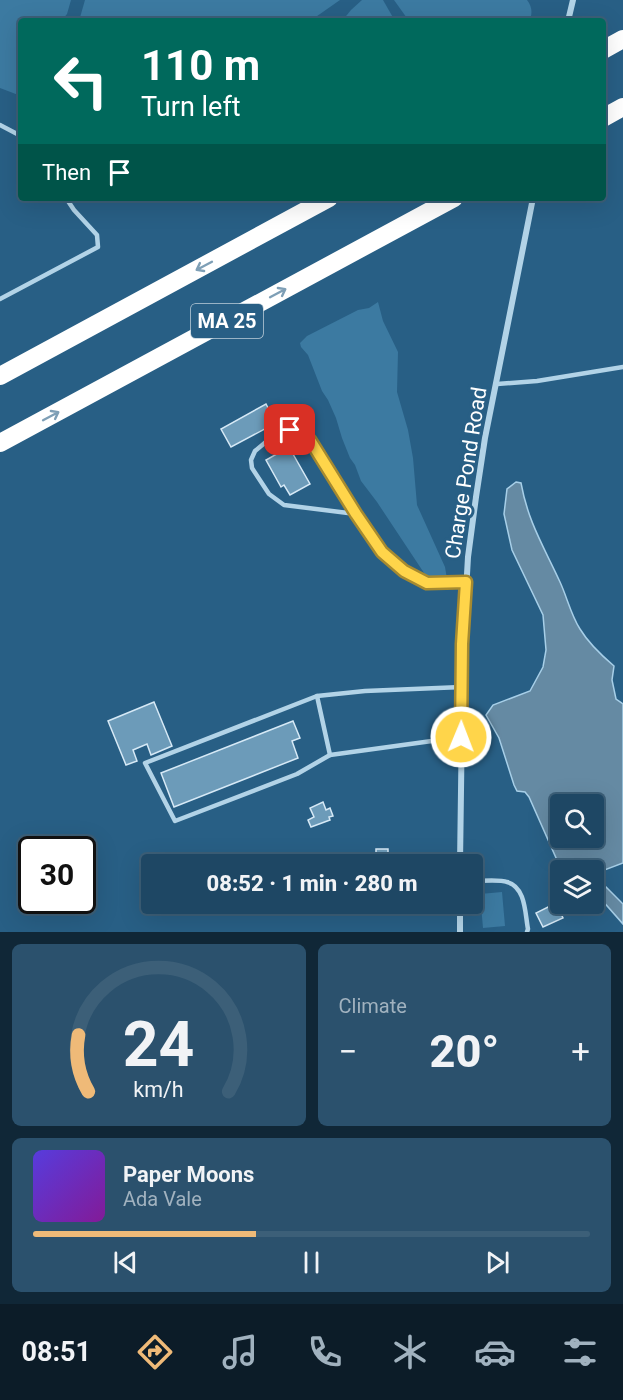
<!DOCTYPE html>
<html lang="en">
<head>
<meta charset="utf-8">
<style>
  :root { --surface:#1e4764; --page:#2b516d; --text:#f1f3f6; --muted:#a1b2bf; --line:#3c5f78; --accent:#efba78 }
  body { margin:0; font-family:Roboto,sans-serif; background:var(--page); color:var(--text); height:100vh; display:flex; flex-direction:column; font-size:22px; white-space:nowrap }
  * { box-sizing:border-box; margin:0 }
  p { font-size:20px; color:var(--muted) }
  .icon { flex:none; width:33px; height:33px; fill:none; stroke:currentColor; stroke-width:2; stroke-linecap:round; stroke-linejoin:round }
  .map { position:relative; height:932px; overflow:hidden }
  .panel { display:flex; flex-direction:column; gap:12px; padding:12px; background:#102737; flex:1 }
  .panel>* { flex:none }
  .hud { position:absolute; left:18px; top:18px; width:588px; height:183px; border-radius:6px; box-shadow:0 6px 24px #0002,0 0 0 2px var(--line); background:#00695c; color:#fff; overflow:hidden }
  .buttons { position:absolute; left:550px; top:794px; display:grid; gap:12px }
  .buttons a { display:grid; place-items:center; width:54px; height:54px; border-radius:6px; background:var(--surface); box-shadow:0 6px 24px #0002,0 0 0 2px var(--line); font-size:30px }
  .speed { position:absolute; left:18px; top:836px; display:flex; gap:12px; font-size:30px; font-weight:700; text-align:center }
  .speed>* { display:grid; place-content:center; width:78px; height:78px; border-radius:50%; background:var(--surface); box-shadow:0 6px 24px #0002,0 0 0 2px var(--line); line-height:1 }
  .speed .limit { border:3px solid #111; border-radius:9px; background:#fff; color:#111 }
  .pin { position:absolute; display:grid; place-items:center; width:51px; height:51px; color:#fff; margin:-26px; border-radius:12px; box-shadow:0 3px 9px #0006 }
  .me { position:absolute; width:66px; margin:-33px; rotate:1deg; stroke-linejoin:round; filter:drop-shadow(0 0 4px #0008) }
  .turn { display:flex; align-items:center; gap:21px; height:126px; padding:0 24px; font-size:27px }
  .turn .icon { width:78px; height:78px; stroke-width:2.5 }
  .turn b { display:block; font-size:42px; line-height:51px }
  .then { display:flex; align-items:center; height:57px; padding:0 24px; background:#0003; gap:12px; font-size:22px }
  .big { font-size:45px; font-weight:800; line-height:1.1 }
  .panel .tile { flex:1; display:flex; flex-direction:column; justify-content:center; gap:9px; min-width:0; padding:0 21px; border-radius:9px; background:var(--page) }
  .panel .dial { align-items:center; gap:0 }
  .dial svg { height:156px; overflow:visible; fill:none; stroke:var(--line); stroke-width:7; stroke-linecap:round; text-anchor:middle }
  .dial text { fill:var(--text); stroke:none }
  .song { display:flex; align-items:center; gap:18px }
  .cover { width:72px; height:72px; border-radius:9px; background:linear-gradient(135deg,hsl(250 70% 55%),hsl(290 70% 35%)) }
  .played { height:6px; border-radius:3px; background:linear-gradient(90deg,var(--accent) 40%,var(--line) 40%) }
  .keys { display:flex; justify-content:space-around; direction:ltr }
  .heat { display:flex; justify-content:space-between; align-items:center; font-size:33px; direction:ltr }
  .panel .tiles { flex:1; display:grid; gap:12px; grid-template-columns:1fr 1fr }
  .tile:last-child { grid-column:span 2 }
  .trip { position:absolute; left:141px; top:854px; width:342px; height:60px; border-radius:6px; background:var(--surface); box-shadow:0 6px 24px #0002,0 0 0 2px var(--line); font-weight:800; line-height:60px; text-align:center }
  .menu { display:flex; height:96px; justify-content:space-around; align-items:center; background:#0c1c28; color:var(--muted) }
  .menu .icon { width:42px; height:42px }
  .menu .current { color:var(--accent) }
  .menu b { font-size:27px; color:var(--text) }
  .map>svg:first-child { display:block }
</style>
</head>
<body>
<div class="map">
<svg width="623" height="932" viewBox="0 0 623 932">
  <rect width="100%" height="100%" fill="#285f85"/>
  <g fill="#3c7aa1">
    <polygon points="0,0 71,0 67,14 61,21 21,21 21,96 0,88"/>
    <polygon points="85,0 340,0 310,21 79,21"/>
    <polygon points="362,0 383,0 395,21 342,21 351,10"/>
    <path d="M394,0H527C532,6 533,14 529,21H409Z"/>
    <polygon points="378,302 383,321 398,352 397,392 408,430 413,458 417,505 445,567 447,579 444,584 434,588 377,502 361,481 355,465 350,458 342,438 336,418 328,400 322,391 308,355 301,347 300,343 307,336 358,310 369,308"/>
    <polygon points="502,892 505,926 483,928 480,894"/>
  </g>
  <g fill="#658aa3" stroke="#a7cfe8" stroke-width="1.5" fill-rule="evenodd">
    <path d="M516,482L521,483C528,522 544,547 560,582C567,597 571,615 580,629C589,644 601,655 614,666L612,680L616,699L623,704V863L594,874V870H565L557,860L529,797L525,792L517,791L514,785L499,738L486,715L493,705L530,691L543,667L546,650L543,615L512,550L504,514L507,489ZM561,804H594V837H561Z"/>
    <polygon points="596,884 604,885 623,904 623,924 594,891"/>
  </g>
  <g fill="#6c9bb9" stroke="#d6e9f6" stroke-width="1.5">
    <polygon points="266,404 276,423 231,447 221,429"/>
    <polygon points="289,447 310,484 290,495 284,485 281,487 266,460"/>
    <polygon points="154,702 172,746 151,755 147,744 133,750 137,761 126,765 108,721"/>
    <polygon points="293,721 300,738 292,741 298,758 174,807 161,773"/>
    <polygon points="323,802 326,810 330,808 333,816 329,817 330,820 311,827 308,820 314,817 310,808"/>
    <polygon points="376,849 388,849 388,855 391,855 391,864 368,864 368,854 376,854"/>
    <polygon points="556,903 563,918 543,927 536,913"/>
  </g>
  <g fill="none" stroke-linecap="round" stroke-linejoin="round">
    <g stroke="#b2d3e7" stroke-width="4.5">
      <polyline points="0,125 21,136"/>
      <polyline points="0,299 98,247 97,235 74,210 66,198"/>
      <polyline points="497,384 537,381 623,367"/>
      <polyline points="356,514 284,505 269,494 252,468 251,460 255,451 267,441 290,430 302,432 310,440 356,514 382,552 403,571 427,583 466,582"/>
      <polyline points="317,696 145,763 175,821 297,774 330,755"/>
      <polyline points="461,737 330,755 317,696 365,691 462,687"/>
      <path d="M472,881C481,881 500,879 507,882C526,887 525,914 528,929L527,932"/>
    </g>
    <g stroke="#b2d3e7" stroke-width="6">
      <polyline points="568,21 573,0"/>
      <polyline points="460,864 463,644 468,557 476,497 485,438 533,198"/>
      <polyline points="460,932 460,903"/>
    </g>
    <g stroke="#fff" stroke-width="18">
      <polyline points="603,50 623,39"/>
      <polyline points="603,118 623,107"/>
      <polyline points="0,376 329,198"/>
      <polyline points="0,443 454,198"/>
    </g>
  </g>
  <defs><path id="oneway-shaft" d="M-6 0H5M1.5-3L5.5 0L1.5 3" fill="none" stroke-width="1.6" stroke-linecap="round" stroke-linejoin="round" transform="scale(1.5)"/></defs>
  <g stroke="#7e9fb6">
    <use href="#oneway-shaft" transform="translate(204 266) rotate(152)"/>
    <use href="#oneway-shaft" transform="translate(278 293) rotate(-28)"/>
    <use href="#oneway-shaft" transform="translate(51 416) rotate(-28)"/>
  </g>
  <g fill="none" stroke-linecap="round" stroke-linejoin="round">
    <g stroke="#a68a30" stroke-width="15">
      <polyline id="route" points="290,430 302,432 310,440 356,514 382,552 404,571 427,583 466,582 462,644 461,737"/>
    </g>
    <use href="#route" stroke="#ffd54a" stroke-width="10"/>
  </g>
  <g text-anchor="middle" stroke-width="6" stroke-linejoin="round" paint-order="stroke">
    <rect fill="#285f85" stroke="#becfda" stroke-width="1.5" x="191" y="304" width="72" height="34" rx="4.5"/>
    <g font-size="20" font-weight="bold" fill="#fff">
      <text x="227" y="328">MA 25</text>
    </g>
    <g font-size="21" fill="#fff" stroke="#285f85">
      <text transform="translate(466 473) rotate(-81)" y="7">Charge Pond Road</text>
    </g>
  </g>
</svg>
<div class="buttons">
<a><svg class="icon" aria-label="search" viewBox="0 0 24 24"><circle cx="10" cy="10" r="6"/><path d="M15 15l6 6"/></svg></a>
<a><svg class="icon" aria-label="layers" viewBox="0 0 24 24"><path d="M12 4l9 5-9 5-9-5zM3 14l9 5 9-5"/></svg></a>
</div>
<div class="speed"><div class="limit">30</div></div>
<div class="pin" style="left:290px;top:430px;background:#d93025"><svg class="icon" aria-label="arrive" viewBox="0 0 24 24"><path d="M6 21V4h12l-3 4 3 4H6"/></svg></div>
<svg class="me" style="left:461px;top:737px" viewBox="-20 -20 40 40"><circle r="17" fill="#ffd54a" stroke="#fff" stroke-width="3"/><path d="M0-11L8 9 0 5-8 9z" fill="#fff"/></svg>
<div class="trip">08:52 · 1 min · 280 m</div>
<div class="hud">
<div class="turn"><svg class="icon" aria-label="left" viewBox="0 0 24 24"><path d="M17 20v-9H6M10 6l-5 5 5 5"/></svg><div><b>110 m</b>Turn left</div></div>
<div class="then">Then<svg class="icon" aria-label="arrive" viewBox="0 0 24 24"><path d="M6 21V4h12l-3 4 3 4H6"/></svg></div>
</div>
</div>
<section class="panel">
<div class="tiles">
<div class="tile dial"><svg viewBox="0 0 100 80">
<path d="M14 69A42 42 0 1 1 86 69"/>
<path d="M14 69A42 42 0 0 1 9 40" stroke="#efba78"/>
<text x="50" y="56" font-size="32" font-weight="700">24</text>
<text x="50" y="72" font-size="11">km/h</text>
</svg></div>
<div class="tile"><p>Climate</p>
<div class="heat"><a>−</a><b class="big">20°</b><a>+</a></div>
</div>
<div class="tile">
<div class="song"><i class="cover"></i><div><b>Paper Moons</b><p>Ada Vale</p></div></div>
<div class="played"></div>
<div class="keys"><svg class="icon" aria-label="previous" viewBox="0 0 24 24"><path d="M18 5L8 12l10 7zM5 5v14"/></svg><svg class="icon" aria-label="pause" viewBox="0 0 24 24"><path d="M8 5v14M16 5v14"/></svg><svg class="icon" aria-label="next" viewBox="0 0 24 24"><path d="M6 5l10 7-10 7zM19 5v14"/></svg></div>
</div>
</div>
</section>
<nav class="menu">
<b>08:51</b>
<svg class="icon current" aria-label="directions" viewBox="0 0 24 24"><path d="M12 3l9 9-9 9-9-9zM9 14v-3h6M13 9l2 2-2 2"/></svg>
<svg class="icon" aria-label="music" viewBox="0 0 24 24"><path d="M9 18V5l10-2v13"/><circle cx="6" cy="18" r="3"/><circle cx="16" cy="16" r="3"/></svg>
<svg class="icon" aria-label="phone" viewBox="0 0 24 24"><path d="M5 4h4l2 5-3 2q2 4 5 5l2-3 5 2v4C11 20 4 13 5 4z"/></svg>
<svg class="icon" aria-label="climate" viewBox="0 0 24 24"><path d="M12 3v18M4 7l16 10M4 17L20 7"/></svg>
<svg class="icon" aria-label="car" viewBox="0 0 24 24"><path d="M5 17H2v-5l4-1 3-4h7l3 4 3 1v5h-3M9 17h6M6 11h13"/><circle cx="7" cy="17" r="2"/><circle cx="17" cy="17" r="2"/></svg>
<svg class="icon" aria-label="filters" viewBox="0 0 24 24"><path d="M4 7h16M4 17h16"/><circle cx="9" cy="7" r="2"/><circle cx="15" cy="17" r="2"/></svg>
</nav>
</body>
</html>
